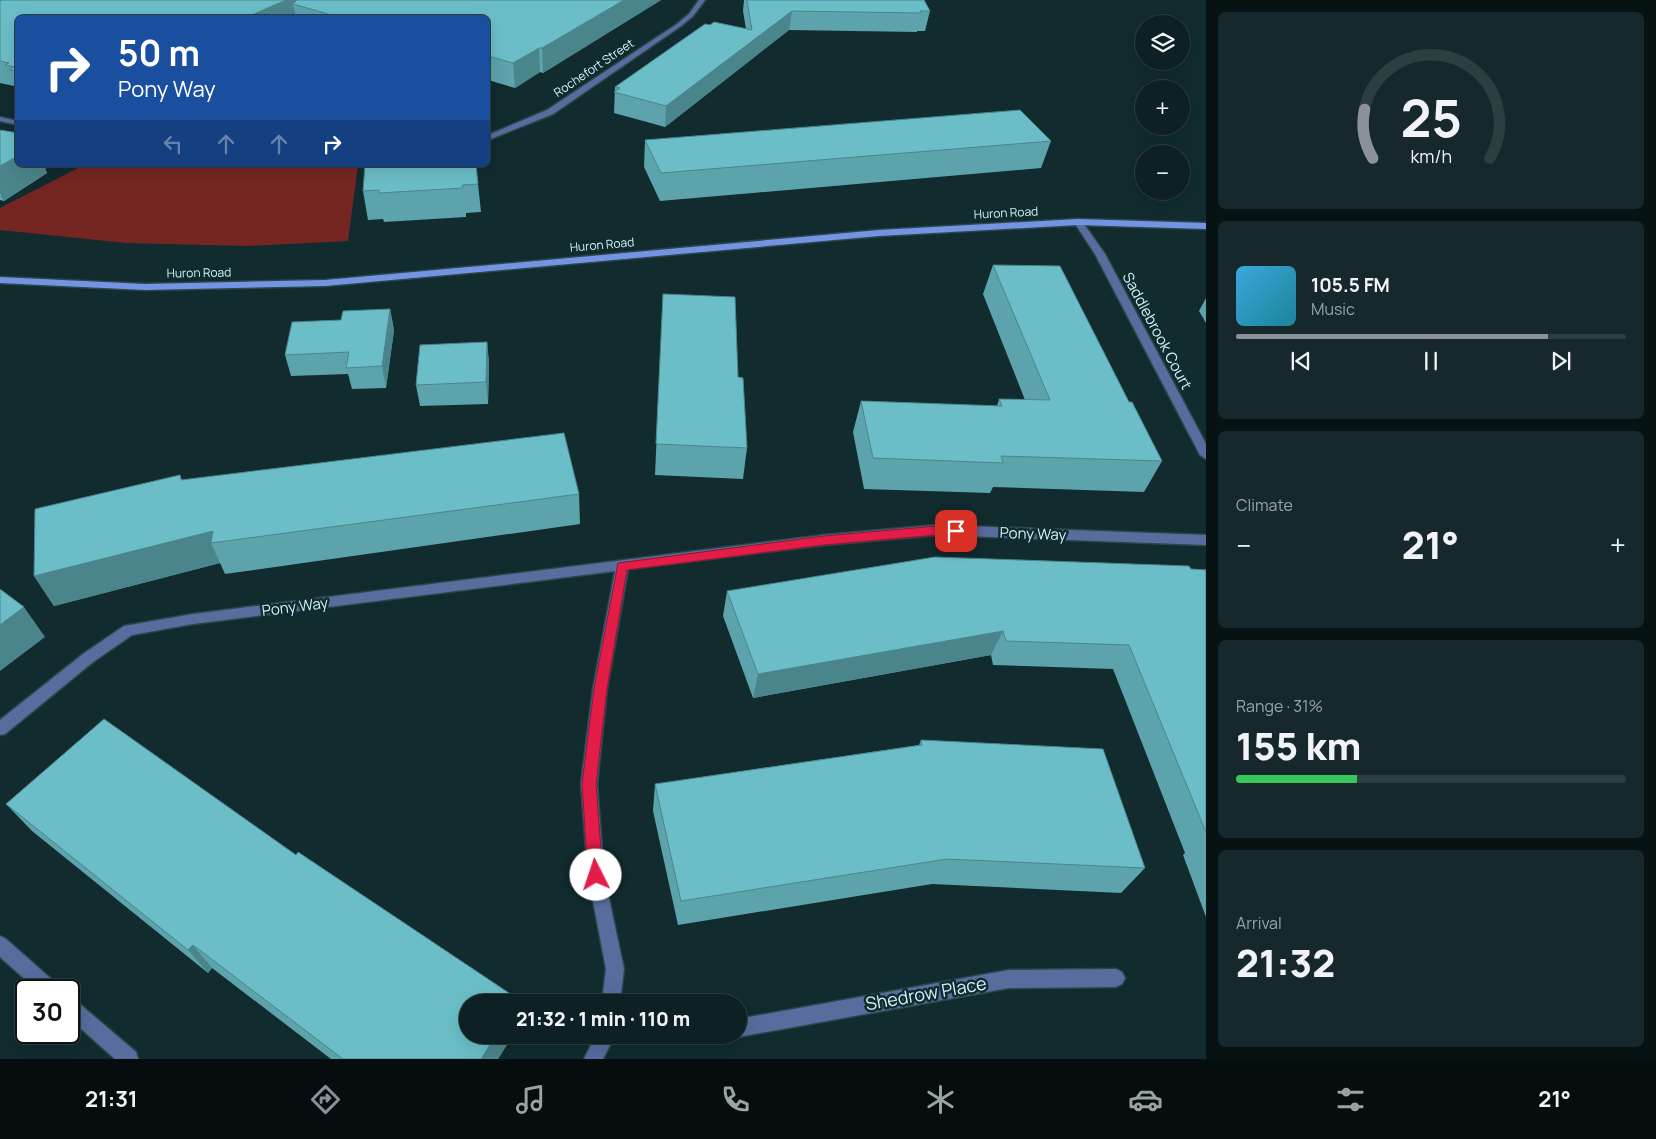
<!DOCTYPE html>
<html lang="en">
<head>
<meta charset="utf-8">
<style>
  :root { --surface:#0d2023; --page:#16282b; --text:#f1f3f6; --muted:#9aa3a6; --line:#2d3e41; --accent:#8c9099 }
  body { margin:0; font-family:Manrope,sans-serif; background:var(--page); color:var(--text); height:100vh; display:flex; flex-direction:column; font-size:19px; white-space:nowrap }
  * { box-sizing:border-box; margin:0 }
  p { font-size:16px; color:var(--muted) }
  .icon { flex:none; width:28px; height:28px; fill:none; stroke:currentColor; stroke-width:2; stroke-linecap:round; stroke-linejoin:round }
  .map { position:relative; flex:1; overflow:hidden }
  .details { display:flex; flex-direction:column; gap:12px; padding:12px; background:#071213; width:450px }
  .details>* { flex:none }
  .hud { position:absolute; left:15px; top:15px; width:475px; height:152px; border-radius:8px; box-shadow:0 5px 20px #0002,0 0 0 1px var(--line); background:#1a4fa0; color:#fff; overflow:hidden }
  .controls { position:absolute; left:1135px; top:15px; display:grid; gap:10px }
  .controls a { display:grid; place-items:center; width:55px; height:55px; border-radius:50%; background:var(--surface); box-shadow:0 5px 20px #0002,0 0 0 1px var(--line); font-size:25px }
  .speed { position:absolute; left:15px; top:979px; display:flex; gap:10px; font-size:25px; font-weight:700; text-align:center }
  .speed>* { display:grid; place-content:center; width:65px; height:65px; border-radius:50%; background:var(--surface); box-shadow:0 5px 20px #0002,0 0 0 1px var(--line); line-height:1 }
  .speed .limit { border:2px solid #111; border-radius:8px; background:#fff; color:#111 }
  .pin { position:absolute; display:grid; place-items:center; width:42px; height:42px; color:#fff; margin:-21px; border-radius:10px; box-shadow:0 2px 8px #0006 }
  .me { position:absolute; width:55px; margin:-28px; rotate:356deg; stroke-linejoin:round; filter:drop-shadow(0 0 4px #0008) }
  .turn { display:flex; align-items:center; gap:18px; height:105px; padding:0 20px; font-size:22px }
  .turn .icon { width:65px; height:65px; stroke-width:2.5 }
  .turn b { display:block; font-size:35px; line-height:42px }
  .lanes { display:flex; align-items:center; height:48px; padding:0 20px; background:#0003; justify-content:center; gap:25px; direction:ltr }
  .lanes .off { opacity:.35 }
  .big { font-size:38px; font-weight:800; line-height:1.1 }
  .details .widget { flex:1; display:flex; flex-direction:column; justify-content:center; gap:8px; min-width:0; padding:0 18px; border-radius:8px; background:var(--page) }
  .details .dial { align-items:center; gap:0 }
  .dial svg { height:130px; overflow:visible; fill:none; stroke:var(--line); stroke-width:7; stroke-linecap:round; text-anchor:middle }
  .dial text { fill:var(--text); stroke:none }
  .song { display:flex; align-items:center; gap:15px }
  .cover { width:60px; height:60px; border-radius:8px; background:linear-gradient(135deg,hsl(200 70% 55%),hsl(190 70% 35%)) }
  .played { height:5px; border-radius:2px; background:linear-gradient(90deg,var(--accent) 80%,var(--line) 80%) }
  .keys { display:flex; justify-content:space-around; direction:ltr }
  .heat { display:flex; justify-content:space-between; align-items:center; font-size:28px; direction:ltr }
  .charge { height:8px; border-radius:4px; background:linear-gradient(90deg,#34c759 31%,var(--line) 0) }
  .trip { position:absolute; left:459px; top:994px; width:288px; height:50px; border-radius:25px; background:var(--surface); box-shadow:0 5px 20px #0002,0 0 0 1px var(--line); font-weight:800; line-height:50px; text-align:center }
  .menu { display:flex; height:80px; justify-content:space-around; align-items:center; background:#050d0e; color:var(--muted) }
  .menu .icon { width:35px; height:35px }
  .menu .current { color:var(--accent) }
  .menu b { font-size:22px; color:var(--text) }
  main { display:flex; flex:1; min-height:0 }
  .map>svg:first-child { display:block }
</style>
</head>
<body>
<main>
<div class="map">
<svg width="1206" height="1059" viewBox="0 0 1206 1059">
  <rect width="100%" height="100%" fill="#112b2f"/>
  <polygon fill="#752622" points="84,165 358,165 348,241 247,246 126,243 0,230 0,208"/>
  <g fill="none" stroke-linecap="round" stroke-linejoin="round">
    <g stroke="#2b474b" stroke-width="3">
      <g id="minor">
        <polygon points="699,0 705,0 693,16 681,26 553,114 488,140 488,135 547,110 677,24 689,14"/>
        <polygon points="0,117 18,121 18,125 0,121"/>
        <polygon points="1078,219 1081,220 1105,254 1206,444 1206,459 1200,455 1095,254 1074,222"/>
        <polygon points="937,525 1206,535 1206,545 937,535 824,545 628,569 607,689 597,784 604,875 624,969 620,1002 602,1002 606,969 588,875 581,784 593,689 615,571 193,624 132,635 93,662 5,734 0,735 0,720 83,654 124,626 193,614 824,535"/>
        <polygon points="0,936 6,939 57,984 60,990 37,990 0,957"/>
        <polygon points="1116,969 1122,972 1125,978 1122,984 1116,987 1009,988 738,1037 733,1035 738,1035 738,1019 1009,970"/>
        <polygon points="69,997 75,1000 136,1052 138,1059 115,1059 69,1018"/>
        <polygon points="596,1035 615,1035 603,1059 584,1059"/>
      </g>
    </g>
    <g stroke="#2b474b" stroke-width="3">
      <polygon id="secondary" points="1078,219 1206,223 1206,229 1078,225 879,236 325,286 145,290 0,283 0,277 145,284 325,280 879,230"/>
    </g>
    <use href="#minor" fill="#586d9e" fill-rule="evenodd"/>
    <use href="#secondary" fill="#7494e3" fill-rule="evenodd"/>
  </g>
  <g fill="#5ca3ac">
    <polygon points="0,0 661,0 543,73 540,72 515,88 488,80 488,18 18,18 18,90 16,90 14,86 0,83"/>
    <polygon points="744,0 924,0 930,11 925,31 917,31 917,32 789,30 665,127 614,113 615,87 710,25 746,29 743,11"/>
    <polygon points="0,130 18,165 45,165 46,168 45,169 47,173 4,201 0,200"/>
    <polygon points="645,140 1051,141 1041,168 660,201 644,167"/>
    <polygon points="476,165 481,212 466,213 466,217 384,222 383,219 368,220 363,191"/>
    <polygon points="993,265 1129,402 1162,461 1144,492 993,487 990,493 864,489 853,432 861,401 997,406 999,399 1025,400 983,294"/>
    <polygon points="663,294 747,448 743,479 655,475"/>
    <polygon points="1206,298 1206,323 1199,311"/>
    <polygon points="390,309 394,330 386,388 352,389 348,374 291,376 285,355 341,320"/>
    <polygon points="487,342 489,363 488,404 420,406 416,385"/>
    <polygon points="180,475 182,480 579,494 580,524 225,574 220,563 54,606 34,576"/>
    <polygon points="1191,569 1206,570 1206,917 1183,855 1185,853 1113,669 993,665 991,655 753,698 723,616 727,591"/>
    <polygon points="921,740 1145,868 1121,893 932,884 678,925 653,811 655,784 919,745"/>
    <polygon points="6,804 468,1035 513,1035 498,1059 331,1059 212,968 208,973 32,831"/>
  </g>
  <g fill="#4b858c">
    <polygon points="286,0 305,0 293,4 296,18 245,18"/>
    <polygon points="624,0 661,0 543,73 542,48"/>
    <polygon points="792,11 789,30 665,127 666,106"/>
    <polygon points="539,48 540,72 515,88 513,63"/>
    <polygon points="18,156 18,165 45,165 46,168 45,169 47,173 4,201 0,193 0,166"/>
    <polygon points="390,309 394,330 386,388 382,366"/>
    <polygon points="487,342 489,363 488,404 486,382"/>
    <polygon points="213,531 211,543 220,563 54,606 34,576"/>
    <polygon points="24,607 45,637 0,671 0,625"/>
    <polygon points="1003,631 991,655 753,698 758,674"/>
    <polygon points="193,945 212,968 208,973 188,950"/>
    <polygon points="496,1035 513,1035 498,1059 481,1059"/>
  </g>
  <g fill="#6bbec8" stroke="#4b858c">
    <polygon points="3,0 286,0 245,18 18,18 18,71 9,70 14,67 5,65 9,63 0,61 0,1"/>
    <polygon points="297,0 624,0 542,48 539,48 513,63 488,56 488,18 342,18 293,4"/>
    <polygon points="747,0 924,0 930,11 920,11 921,13 792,11 666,106 614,92 620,88 615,87 705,24 710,25 714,22 752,30"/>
    <polygon points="1020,110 1051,141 661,173 645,140"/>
    <polygon points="0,130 18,133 18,136 17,137 18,137 18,156 0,166"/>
    <polygon points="365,165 476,165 478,184 462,185 463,188 379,193 379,190 363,191"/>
    <polygon points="993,265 1060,266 1129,402 1132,402 1162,461 1001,456 1003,463 873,458 861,401 1002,406 999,399 1050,400"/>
    <polygon points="663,294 735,297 738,377 743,378 747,448 656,444"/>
    <polygon points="390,309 382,366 346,368 349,352 285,355 292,322 341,320 343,311"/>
    <polygon points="487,342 486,382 416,385 420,345"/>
    <polygon points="564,433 579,494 211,543 213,531 34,576 35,509 180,475 181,480"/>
    <polygon points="935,557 1189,566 1191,569 1206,570 1206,832 1129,645 1006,641 1003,631 758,674 727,591"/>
    <polygon points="0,589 24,607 0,625"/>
    <polygon points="104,719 296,855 298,852 518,999 516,1002 468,1002 468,1035 496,1035 481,1059 343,1059 193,945 188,950 6,804"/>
    <polygon points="921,740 1103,749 1145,868 947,859 681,901 655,784 922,745"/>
  </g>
  <polygon fill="#e11d48" stroke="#92132f" points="937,526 956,527 962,531 956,535 937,535 824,545 627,570 607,689 596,784 603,875 601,880 596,882 591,880 588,875 582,784 594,689 618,563 824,536"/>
  <g text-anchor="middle" stroke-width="5" stroke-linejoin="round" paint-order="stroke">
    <g font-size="12" fill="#ccf3f8" stroke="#112b2f">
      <text transform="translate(594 68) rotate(-34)" y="4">Rochefort Street</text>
      <text transform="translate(1006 213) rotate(-3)" y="4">Huron Road</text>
      <text transform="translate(602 245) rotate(-5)" y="4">Huron Road</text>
      <text transform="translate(199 273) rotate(-1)" y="4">Huron Road</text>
    </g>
    <g font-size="15" fill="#ccf3f8" stroke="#112b2f">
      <text transform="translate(1157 331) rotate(62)" y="5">Saddlebrook Court</text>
      <text transform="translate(1033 534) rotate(2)" y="5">Pony Way</text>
      <text transform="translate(295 607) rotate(-7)" y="5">Pony Way</text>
    </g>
    <g font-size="18" fill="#ccf3f8" stroke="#112b2f">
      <text transform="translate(926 994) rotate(-10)" y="6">Shedrow Place</text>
    </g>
  </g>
</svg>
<div class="controls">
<a><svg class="icon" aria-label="layers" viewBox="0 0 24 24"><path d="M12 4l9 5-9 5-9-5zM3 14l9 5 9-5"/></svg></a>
<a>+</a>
<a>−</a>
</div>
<div class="speed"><div class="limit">30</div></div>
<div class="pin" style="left:956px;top:531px;background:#d93025"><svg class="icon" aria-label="arrive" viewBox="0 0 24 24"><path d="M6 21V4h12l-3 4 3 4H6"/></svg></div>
<svg class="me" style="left:596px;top:875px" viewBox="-20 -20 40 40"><circle r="19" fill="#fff"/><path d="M0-13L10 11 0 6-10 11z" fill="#e11d48"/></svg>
<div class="trip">21:32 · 1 min · 110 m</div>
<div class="hud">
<div class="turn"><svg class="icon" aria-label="right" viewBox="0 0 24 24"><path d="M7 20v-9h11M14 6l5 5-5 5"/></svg><div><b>50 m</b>Pony Way</div></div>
<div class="lanes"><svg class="icon off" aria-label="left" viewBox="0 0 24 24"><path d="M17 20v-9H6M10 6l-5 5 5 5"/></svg><svg class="icon off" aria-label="ahead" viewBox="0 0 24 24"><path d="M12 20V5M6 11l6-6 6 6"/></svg><svg class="icon off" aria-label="ahead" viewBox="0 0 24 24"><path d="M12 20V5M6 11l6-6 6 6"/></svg><svg class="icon" aria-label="right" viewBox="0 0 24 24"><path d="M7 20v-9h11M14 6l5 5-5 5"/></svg></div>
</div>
</div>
<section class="details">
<div class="widget dial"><svg viewBox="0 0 100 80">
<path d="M14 69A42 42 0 1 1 86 69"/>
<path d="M14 69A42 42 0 0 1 9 39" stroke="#8c9099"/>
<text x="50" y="56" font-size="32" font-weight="700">25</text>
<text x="50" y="72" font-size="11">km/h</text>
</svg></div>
<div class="widget">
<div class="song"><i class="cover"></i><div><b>105.5 FM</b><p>Music</p></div></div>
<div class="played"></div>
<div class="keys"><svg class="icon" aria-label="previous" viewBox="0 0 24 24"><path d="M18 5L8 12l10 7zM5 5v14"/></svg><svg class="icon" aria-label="pause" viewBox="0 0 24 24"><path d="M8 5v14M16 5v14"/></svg><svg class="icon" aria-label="next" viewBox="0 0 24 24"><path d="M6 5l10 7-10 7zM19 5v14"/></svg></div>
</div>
<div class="widget"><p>Climate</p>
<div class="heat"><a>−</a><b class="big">21°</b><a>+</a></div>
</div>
<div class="widget"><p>Range · 31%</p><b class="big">155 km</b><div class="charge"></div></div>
<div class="widget"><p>Arrival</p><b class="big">21:32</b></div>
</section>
</main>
<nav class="menu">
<b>21:31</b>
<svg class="icon current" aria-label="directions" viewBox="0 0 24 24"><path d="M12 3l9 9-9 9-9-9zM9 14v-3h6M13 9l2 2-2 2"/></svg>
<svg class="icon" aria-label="music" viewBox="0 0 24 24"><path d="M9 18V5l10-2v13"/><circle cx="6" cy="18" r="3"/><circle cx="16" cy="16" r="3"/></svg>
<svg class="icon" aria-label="phone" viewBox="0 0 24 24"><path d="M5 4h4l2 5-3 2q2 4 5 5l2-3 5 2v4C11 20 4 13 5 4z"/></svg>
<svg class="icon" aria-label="climate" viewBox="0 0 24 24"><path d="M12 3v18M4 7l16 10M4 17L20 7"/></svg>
<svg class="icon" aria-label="car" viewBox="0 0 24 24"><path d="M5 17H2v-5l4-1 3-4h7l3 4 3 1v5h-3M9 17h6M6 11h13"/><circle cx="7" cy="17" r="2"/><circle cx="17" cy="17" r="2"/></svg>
<svg class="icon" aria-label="filters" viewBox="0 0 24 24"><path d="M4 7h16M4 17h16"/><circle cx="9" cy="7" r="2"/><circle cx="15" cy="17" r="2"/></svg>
<b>21°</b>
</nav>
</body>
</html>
